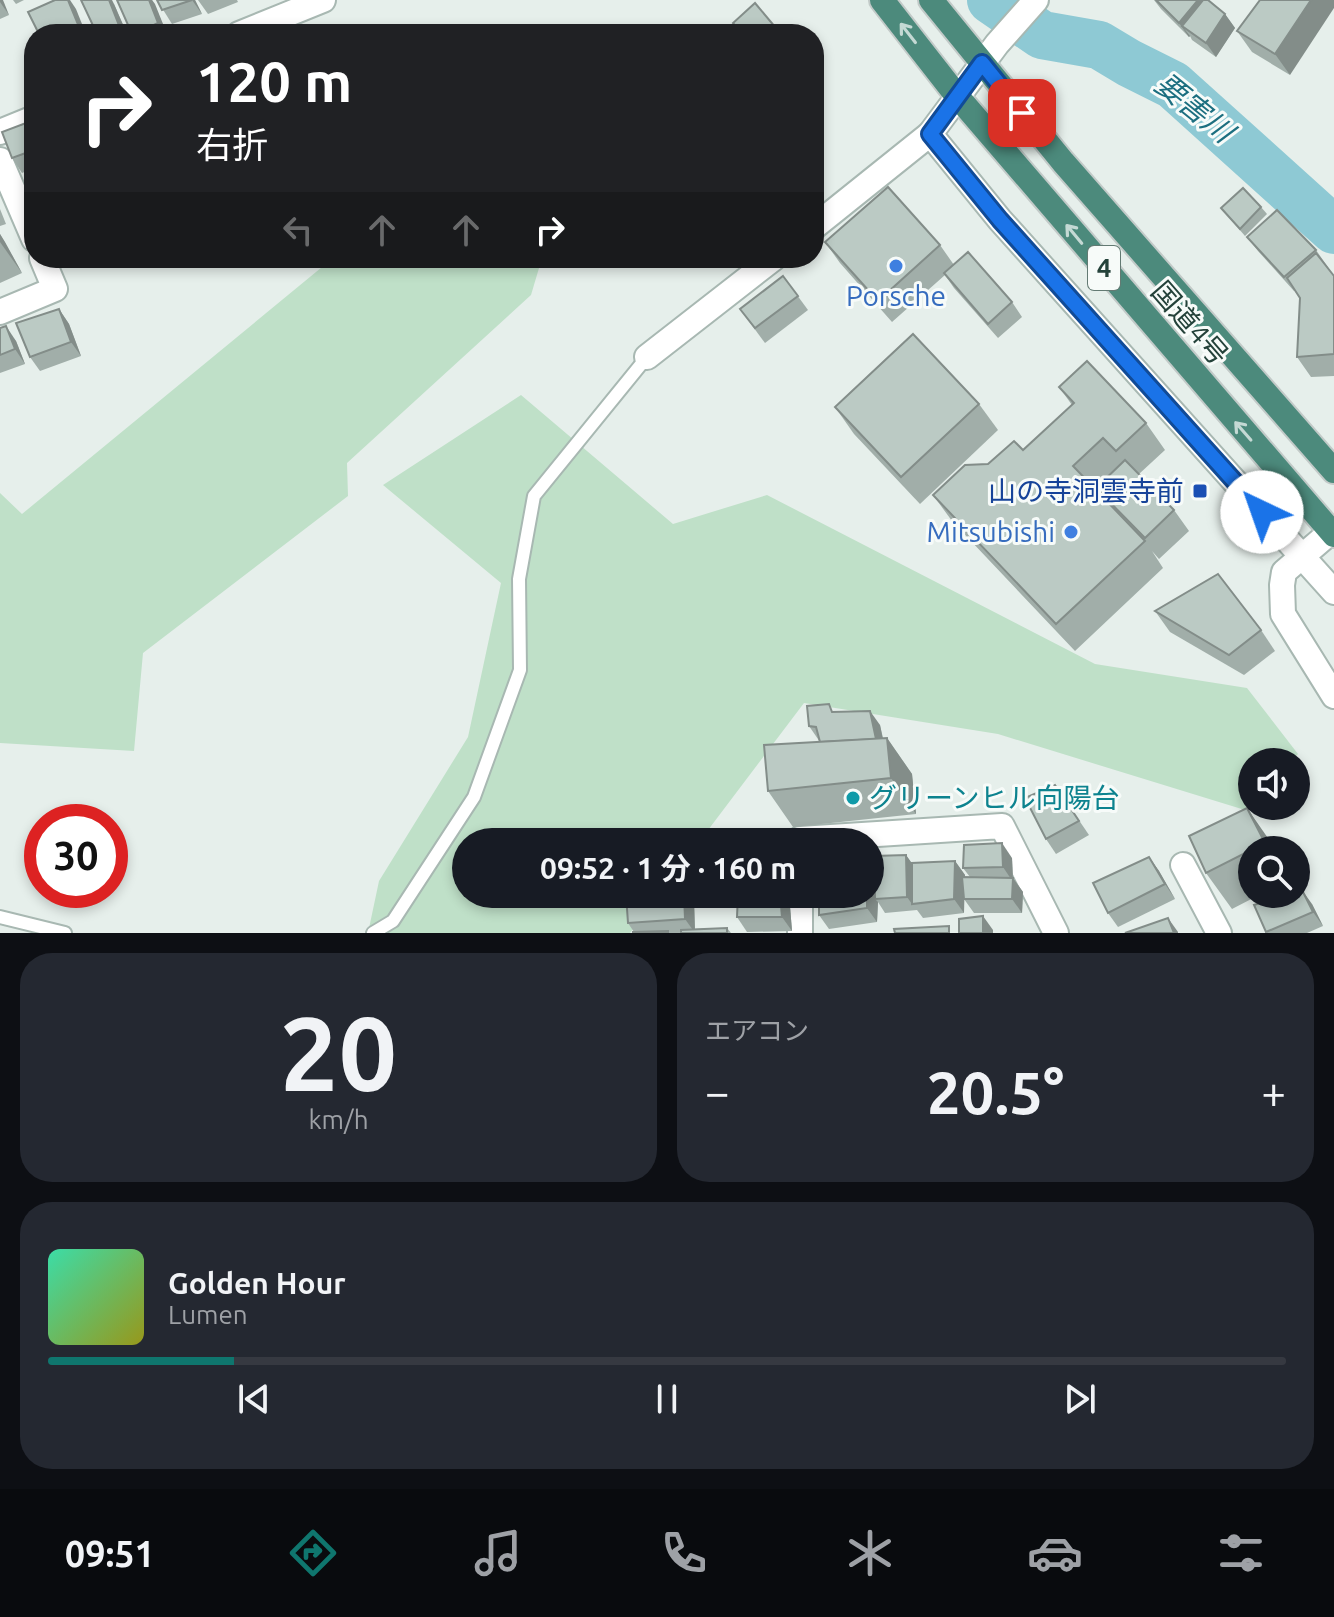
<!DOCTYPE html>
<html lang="ja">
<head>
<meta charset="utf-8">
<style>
  :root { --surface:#171b24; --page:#242831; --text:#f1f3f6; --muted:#9ea1a6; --line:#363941; --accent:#0f766e }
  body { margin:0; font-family:Ubuntu,"Noto Sans JP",sans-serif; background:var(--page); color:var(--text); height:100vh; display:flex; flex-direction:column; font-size:30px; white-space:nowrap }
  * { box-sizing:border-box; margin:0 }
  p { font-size:26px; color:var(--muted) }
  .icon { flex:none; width:44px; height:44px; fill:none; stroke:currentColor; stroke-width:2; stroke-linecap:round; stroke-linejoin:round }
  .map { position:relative; height:933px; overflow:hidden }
  .sheet { display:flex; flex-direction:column; gap:20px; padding:20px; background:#0d0f14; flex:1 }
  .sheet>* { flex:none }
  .guide { position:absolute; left:24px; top:24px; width:800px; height:244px; border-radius:32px; box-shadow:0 4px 12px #0003; background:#202124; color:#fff; overflow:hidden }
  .controls { position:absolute; left:1238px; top:748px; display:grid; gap:16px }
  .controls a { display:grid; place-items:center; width:72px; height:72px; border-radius:50%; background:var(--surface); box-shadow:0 4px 12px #0003; font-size:40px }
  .speed { position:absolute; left:24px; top:804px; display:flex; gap:16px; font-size:40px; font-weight:700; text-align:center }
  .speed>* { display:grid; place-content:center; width:104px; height:104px; border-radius:50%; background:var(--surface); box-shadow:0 4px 12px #0003; line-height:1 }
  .speed .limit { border:12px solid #d22; background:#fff; color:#111 }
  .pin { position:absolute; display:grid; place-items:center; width:68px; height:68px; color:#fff; margin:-34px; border-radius:16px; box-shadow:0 4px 12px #0006 }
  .me { position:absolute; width:88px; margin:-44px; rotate:318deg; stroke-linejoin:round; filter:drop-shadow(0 0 6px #0008) }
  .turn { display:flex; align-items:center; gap:28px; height:168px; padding:0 40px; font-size:36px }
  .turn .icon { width:104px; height:104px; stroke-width:2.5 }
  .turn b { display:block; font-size:56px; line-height:68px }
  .lanes { display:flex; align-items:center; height:76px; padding:0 40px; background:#0003; justify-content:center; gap:40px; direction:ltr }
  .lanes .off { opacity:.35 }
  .big { font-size:60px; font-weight:700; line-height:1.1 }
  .sheet .tile { flex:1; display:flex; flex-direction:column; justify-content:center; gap:12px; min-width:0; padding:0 28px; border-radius:32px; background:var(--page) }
  .sheet .dial { align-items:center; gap:0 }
  .dial b { font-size:104px; line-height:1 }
  .song { display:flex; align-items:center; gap:24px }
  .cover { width:96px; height:96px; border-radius:12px; background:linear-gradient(135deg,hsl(160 70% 55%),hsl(60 70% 35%)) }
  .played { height:8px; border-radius:4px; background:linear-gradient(90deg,var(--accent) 15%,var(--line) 15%) }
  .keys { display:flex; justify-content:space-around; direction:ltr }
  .heat { display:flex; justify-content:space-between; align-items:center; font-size:44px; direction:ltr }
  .sheet .tiles { flex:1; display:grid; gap:20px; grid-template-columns:1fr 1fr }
  .tile:last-child { grid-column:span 2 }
  .trip { position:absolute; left:452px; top:828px; width:432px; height:80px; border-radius:40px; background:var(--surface); box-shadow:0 4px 12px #0003; font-weight:700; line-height:80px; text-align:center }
  .dock { display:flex; height:128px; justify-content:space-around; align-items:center; background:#090b0e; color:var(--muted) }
  .dock .icon { width:56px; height:56px }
  .dock .selected { color:var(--accent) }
  .dock b { font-size:36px; color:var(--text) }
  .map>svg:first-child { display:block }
</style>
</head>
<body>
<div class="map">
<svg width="1334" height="933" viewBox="0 0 1334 933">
  <rect width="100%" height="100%" fill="#e6efeb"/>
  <g fill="#bfe0c8">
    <polygon points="333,258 542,258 531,295 347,463 348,496 143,653 134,751 0,743 0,493 22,514"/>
    <polygon points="521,395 673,524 767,495 1095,664 1247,688 1298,754 1290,762 1252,762 1252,803 1245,810 998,734 804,703 699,842 466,842 466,894 659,894 630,933 368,933 379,881 468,737 501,583 383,485"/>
  </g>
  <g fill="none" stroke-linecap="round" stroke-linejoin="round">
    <polyline stroke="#8ec9d4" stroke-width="48" points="991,0 1042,35 1099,45 1129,63 1173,85 1334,230"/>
    <g stroke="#a8b8b2" stroke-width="16">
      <g id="service">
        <polyline points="0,917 65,933"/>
        <polyline points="373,933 393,921 474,797 520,670 519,579 534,496 647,357"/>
      </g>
    </g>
    <g stroke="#a8b8b2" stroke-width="28">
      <g id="minor">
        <polyline points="1036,0 997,44 930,134 1000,220 1334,592"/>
        <polyline points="239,34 323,0"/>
        <polyline points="0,132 34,118"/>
        <polyline points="0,160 34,239"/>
        <polyline points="814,227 930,134"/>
        <polyline points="0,312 55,289 42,258"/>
        <polyline points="647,357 774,258"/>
        <polyline points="800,842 800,839 1002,826 1056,933"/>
        <polyline points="1183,865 1219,933"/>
        <polyline points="800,894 800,933"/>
      </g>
    </g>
    <g stroke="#a8b8b2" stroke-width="28">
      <polyline id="tertiary" points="1334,529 1284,572 1282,585 1283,614 1334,696"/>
    </g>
    <g stroke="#c2cac8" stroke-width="28">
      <g id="trunk">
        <polyline points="882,0 957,96 1334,535"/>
        <polyline points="931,0 1063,162 1334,471"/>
      </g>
    </g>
    <use href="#service" stroke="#fff" stroke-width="12"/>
    <use href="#minor" stroke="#fff" stroke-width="24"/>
    <use href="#tertiary" stroke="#fff" stroke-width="24"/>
    <use href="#trunk" stroke="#4c8a7c" stroke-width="24"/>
  </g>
  <g fill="#a1aea9">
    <polygon points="0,0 9,15 0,19"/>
    <polygon points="13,0 24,0 16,4"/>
    <polygon points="117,0 152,0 167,34 132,34"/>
    <polygon points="157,0 195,0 202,14 172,24"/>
    <polygon points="198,0 237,0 238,2 208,14"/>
    <polygon points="1154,0 1208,0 1225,14 1235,28 1216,57 1192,40 1190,36 1189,37 1161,9"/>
    <polygon points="1260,0 1290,75 1252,52 1237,31"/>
    <polygon points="114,4 127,34 97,34"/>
    <polygon points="34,120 34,168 22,173 12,158"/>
    <polygon points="1261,207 1267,214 1245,236 1221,208"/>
    <polygon points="0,209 6,224 0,226"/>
    <polygon points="0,234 22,273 0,283"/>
    <polygon points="1247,237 1316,250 1334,276 1334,376 1311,377 1297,357 1300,298 1295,290 1294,291 1258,251"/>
    <polygon points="825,242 940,245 954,265 1012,302 1022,317 998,338 954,288 945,275 892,322 840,263"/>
    <polygon points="65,258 86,258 69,263"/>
    <polygon points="783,276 808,310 765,343 740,309"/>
    <polygon points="59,309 69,324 81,356 40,371 30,357"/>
    <polygon points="0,328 16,341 25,364 0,373"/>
    <polygon points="1059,387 1146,423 1165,450 1139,474 1174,510 1189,531 1159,559 1152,551 1163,568 1075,651 952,521 933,495 988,464 1023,450 1072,405"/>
    <polygon points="979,404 998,430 920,504 854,434 835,407"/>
    <polygon points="1155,611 1261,630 1275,651 1244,675 1170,632"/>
    <polygon points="834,712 880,725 883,738 887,738 912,774 916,814 793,827 768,791 820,742 809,726"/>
    <polygon points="1055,785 1089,835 1056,854 1046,839"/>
    <polygon points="1247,808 1275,850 1252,850 1252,894 1261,894 1232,909 1206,873"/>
    <polygon points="870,852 874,858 906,855 912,864 955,861 965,875 965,877 970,877 963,868 1012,858 1013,878 1023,892 1022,913 974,913 964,899 964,913 923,918 917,910 885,913 878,902 877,922 829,929 819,915 875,894 875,884 870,884"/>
    <polygon points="1149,857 1159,871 1175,899 1118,927 1108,913"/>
    <polygon points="738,894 789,894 792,931 747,932 737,917"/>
    <polygon points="694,901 695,929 727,928 731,933 633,933 634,932 628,923"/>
    <polygon points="1312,904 1323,926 1307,933 1267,933 1254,905"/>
  </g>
  <g fill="#838d89">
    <polygon points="0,0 3,0 9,15 0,2"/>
    <polygon points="68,0 70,0 76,9 86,34 82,34"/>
    <polygon points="109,0 112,0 114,4 127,34 124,34 120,28"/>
    <polygon points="149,0 152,0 155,4 167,34 158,23"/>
    <polygon points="192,0 195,0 202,14"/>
    <polygon points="1198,0 1204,0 1182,26 1190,36 1189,37 1179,23"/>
    <polygon points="1311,0 1334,0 1334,8 1290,75 1275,54"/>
    <polygon points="1225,14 1235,28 1216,57 1206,43"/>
    <polygon points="0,234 5,242 22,273 0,242"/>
    <polygon points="59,309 69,324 81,356 71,342"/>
    <polygon points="6,326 16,341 25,364 15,349"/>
    <polygon points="870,711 880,725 886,755 876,741"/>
    <polygon points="887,738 912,774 916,814 891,778"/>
    <polygon points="1247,808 1272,844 1275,850 1270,850 1265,843"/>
    <polygon points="1002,843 1012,858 1013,882 1003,867"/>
    <polygon points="870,852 877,862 877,884 870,874"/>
    <polygon points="906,855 916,869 912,904 917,911 907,897"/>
    <polygon points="1149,857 1159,871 1175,899 1165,884"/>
    <polygon points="955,861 965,875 964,913 954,899"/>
    <polygon points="1013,878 1023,892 1022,913 1012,899"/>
    <polygon points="870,887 878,898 875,899 878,902 877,922 867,908 867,894 870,894"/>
    <polygon points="1302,890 1312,904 1323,926 1313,912"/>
    <polygon points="684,894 690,894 694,901 695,933 685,919"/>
    <polygon points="780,894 789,894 792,931 782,917"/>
    <polygon points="983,916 993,930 993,933 983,933"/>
    <polygon points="1168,918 1178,932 1178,933 1174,933"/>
  </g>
  <g fill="#bbcac4" stroke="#838d89" stroke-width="2">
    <polygon points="55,0 68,0 82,34 39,34 28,12"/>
    <polygon points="81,0 109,0 120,28 105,34 97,34"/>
    <polygon points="117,0 149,0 158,23 135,34 132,34"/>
    <polygon points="157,0 192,0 162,10"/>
    <polygon points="1156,0 1198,0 1179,23"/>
    <polygon points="1203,0 1208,0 1225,14 1206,43 1182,26"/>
    <polygon points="1260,0 1311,0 1275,54 1237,31"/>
    <polygon points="755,3 781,34 742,34 733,23"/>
    <polygon points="34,120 34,150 12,158 2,132"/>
    <polygon points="888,187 940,245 878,301 825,242"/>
    <polygon points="1243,188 1261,207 1240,229 1221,208"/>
    <polygon points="1277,210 1316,250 1284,277 1247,237"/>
    <polygon points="968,252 1012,302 988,324 944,273"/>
    <polygon points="1316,253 1334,276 1334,354 1297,357 1300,298 1287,278"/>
    <polygon points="783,276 798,296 755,328 740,309"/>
    <polygon points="59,309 71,342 30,357 16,323"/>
    <polygon points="6,326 15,349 0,355 0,328"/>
    <polygon points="913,334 979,404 901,477 835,407"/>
    <polygon points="1087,361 1146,423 1116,451 1103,438 1073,466 1145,541 1056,624 933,495 965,465 988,464 1014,441 1023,450 1074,403 1059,387"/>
    <polygon points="1125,460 1174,510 1145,538 1096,488"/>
    <polygon points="1218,574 1261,630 1229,655 1155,611"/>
    <polygon points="829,704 832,712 870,711 876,739 820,742 816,727 809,726 807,706"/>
    <polygon points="887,738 891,778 768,791 764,745"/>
    <polygon points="1055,785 1079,821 1046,839 1025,798"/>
    <polygon points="1247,808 1265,843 1206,873 1189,836"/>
    <polygon points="1002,843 1003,867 963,868 964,845"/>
    <polygon points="906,855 907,897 875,899 874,856"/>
    <polygon points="1149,857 1165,884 1108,913 1093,883"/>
    <polygon points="955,861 954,899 912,904 912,863"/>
    <polygon points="962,877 1013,878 1012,899 964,899"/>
    <polygon points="1302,890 1313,912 1266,932 1254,905 1290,894 1296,894 1296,892"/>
    <polygon points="626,894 684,894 685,919 628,923"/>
    <polygon points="738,894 780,894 782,917 737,917"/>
    <polygon points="819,894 867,894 867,908 819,915"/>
    <polygon points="983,916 983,933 959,933 959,919"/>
    <polygon points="1168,918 1174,933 1125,933"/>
    <polygon points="949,926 949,933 895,933 894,929"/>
    <polygon points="727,928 727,933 681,933 681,930"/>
    <polygon points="668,931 668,933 633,933 633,932"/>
  </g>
  <defs><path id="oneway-shaft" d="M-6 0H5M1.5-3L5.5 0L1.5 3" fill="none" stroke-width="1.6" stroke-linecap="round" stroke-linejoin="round" transform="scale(2)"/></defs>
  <g stroke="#c4d9d4">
    <use href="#oneway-shaft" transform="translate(908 33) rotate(-128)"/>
    <use href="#oneway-shaft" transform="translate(1074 234) rotate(-130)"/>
    <use href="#oneway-shaft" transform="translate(1243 431) rotate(-131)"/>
  </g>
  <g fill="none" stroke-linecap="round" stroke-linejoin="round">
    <g stroke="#114b97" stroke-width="20">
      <polyline id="route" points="1022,113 982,63 930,134 1000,220 1262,512"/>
    </g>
    <use href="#route" stroke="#1a73e8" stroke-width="14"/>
  </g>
  <g fill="#3f7fe0" stroke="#f7fbf9" stroke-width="3">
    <circle cx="896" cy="266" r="8"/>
    <circle cx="1071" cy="532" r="8"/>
  </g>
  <rect fill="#1a4fb4" stroke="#f7fbf9" stroke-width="3" x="1192" y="483" width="16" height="16" rx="4"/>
  <circle fill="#0f9aa8" stroke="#f7fbf9" stroke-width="3" cx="853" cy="798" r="8"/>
  <g text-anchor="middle" stroke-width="6" stroke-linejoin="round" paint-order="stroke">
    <rect fill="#f7fbf9" stroke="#637a73" stroke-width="2" x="1088" y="246" width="32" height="44" rx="6"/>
    <g font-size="26" font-weight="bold" fill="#24423a">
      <text x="1104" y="277">4</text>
    </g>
    <g font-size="28" fill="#366cbe" stroke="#f7fbf9">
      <text x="896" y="306">Porsche</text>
      <text x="1055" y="542" text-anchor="end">Mitsubishi</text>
    </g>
    <g font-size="28" fill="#24423a" stroke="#f7fbf9">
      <text transform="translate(1190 323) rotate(49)" y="10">国道4号</text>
    </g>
    <g font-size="28" fill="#164399" stroke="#f7fbf9" text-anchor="end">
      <text x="1184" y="501">山の寺洞雲寺前</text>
    </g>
    <g font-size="28" fill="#0d838f" stroke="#f7fbf9" text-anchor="start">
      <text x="869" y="808">グリーンヒル向陽台</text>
    </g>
    <g font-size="30" font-style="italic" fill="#1c6f80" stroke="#f7fbf9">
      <text transform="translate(1194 108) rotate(39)" y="10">要害川</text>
    </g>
  </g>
</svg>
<div class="controls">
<a><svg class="icon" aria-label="sound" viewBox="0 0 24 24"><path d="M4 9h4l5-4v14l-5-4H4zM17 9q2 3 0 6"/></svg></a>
<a><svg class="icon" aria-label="search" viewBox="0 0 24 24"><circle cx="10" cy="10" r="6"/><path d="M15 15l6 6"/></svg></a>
</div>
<div class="speed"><div class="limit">30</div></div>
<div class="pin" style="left:1022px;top:113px;background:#d93025"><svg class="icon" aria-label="arrive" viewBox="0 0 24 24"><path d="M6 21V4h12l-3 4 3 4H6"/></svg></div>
<svg class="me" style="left:1262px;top:512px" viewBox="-20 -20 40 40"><circle r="19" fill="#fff"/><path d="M0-13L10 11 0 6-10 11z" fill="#1a73e8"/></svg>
<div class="trip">09:52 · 1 分 · 160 m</div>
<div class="guide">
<div class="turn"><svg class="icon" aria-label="right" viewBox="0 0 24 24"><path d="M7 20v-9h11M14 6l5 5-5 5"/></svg><div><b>120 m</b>右折</div></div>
<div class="lanes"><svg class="icon off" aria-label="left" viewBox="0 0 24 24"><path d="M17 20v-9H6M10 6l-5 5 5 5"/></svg><svg class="icon off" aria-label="ahead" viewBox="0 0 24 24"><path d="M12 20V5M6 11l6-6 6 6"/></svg><svg class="icon off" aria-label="ahead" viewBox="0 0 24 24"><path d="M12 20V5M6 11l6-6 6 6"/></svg><svg class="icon" aria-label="right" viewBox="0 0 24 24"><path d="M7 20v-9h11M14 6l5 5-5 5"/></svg></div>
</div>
</div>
<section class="sheet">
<div class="tiles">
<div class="tile dial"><b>20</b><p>km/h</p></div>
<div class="tile"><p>エアコン</p>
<div class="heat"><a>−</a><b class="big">20.5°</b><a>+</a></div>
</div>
<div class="tile">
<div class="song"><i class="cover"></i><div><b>Golden Hour</b><p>Lumen</p></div></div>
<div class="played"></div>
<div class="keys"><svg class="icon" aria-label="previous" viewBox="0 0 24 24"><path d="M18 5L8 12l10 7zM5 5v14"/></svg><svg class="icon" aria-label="pause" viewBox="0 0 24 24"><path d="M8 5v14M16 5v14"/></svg><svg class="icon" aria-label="next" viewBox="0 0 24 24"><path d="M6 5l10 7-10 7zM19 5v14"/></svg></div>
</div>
</div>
</section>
<nav class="dock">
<b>09:51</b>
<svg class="icon selected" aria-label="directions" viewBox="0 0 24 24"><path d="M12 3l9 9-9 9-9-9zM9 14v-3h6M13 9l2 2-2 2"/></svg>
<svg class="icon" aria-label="music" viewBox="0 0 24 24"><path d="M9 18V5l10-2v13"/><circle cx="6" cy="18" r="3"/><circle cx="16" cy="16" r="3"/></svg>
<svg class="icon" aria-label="phone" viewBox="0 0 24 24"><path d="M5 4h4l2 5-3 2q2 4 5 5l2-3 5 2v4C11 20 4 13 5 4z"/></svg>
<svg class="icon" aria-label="climate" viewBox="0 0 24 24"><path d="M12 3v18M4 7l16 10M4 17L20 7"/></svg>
<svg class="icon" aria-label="car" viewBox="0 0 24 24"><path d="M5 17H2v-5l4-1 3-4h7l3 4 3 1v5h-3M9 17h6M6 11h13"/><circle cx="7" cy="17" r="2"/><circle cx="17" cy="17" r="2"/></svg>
<svg class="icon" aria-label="filters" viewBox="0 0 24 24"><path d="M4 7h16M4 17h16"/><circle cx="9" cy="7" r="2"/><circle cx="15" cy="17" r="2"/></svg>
</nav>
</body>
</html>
